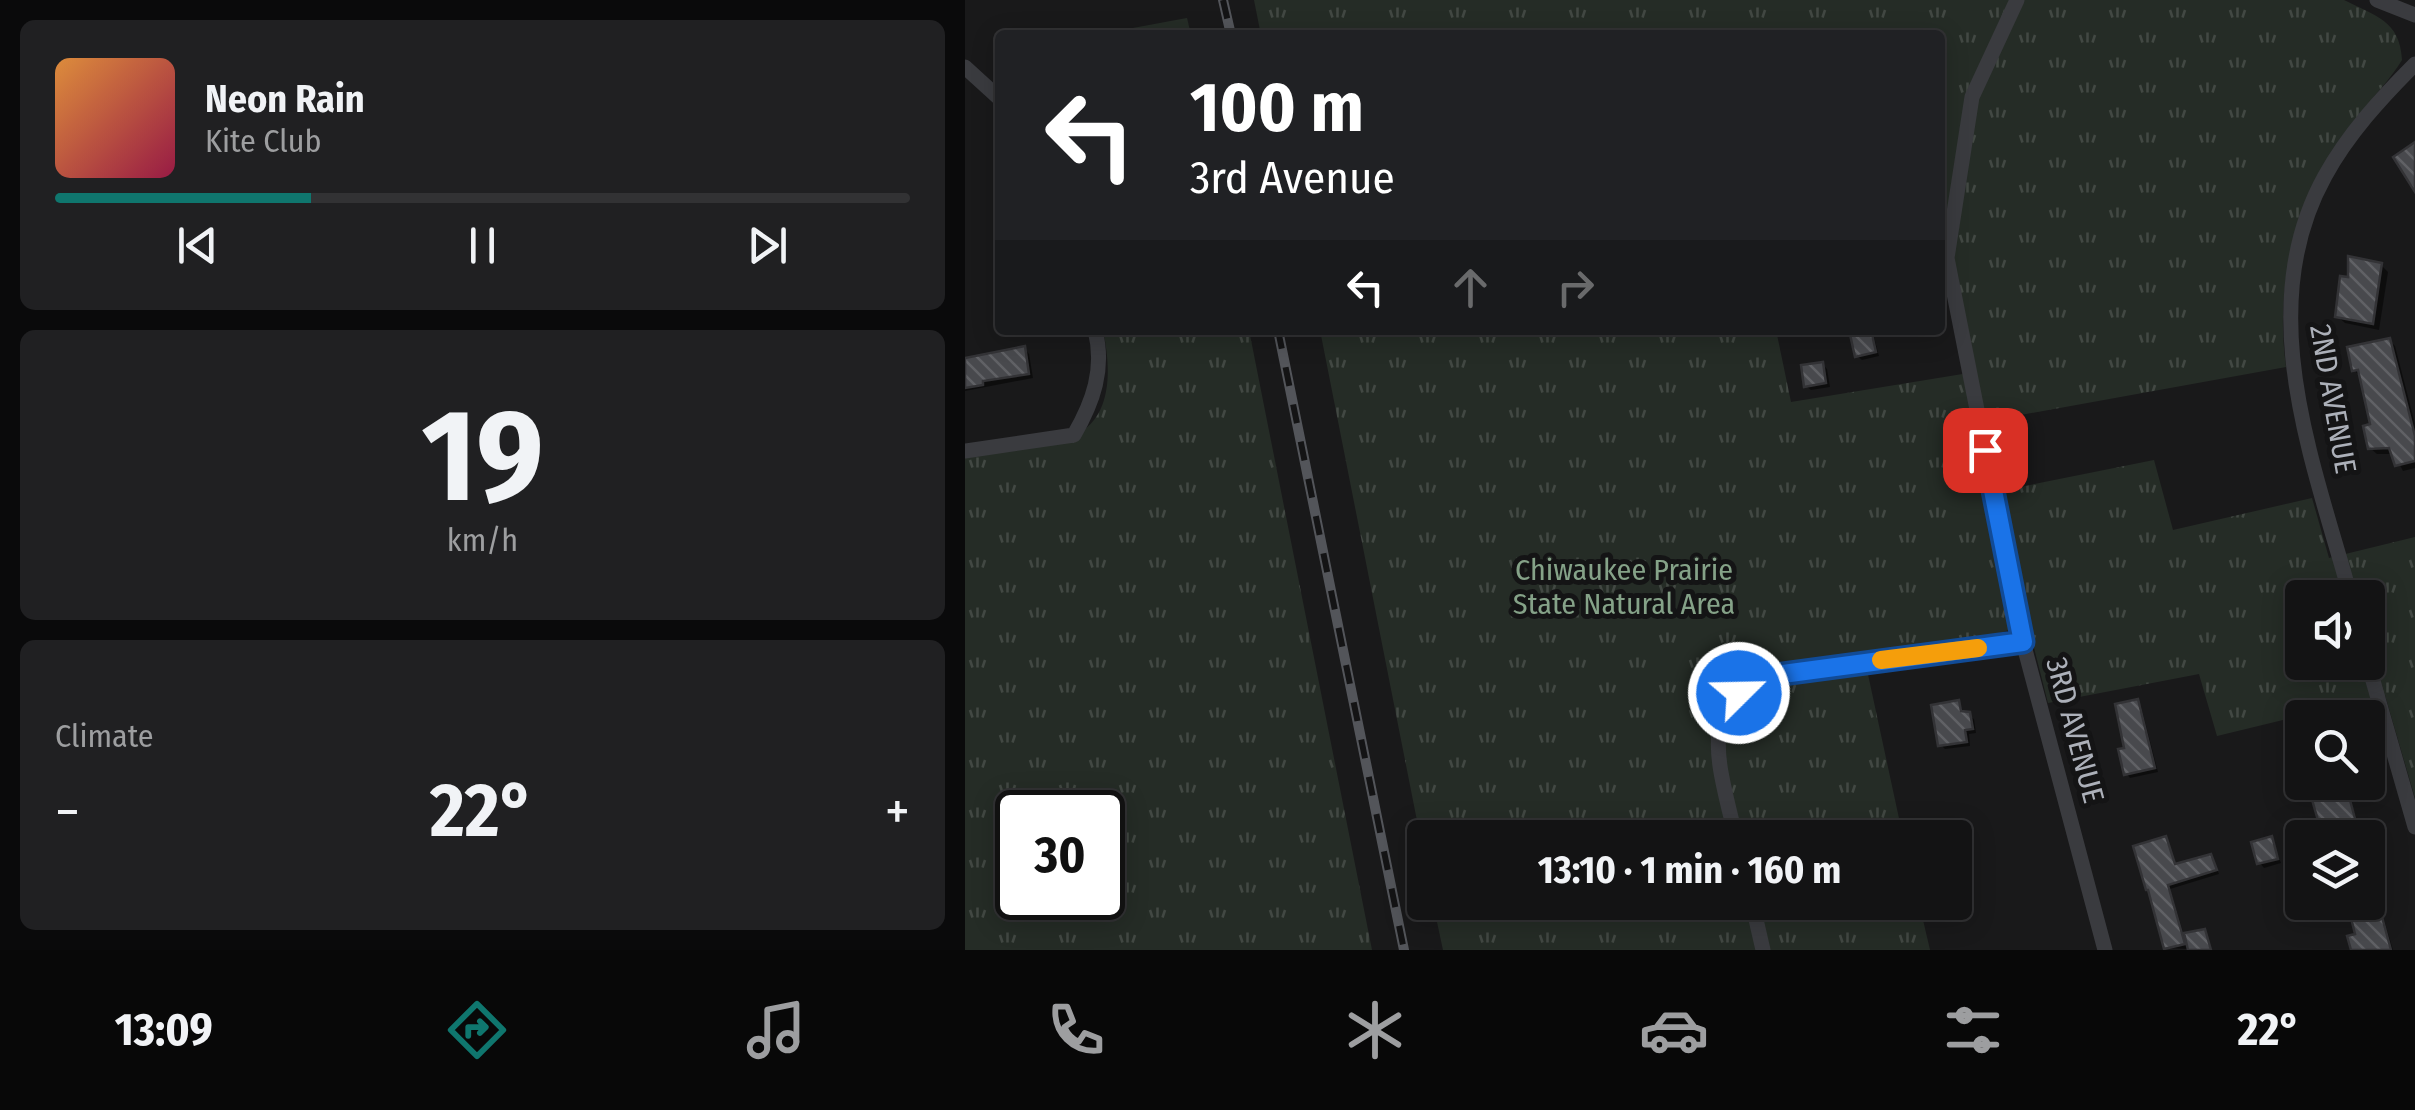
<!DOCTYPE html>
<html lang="en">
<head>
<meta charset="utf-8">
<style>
  :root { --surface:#131314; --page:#202022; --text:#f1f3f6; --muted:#9d9ea0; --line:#323234; --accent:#0f766e }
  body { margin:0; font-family:"Fira Sans Condensed",sans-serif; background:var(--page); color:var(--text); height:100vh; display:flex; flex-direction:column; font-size:38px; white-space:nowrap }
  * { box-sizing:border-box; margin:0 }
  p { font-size:32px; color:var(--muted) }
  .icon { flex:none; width:55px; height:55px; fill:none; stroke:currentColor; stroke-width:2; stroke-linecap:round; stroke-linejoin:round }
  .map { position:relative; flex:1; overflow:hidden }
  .side { display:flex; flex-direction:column; gap:20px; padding:20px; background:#0a0a0b; width:965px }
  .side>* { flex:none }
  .hud { position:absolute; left:30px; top:30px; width:950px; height:305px; border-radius:10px; box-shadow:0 5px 25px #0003,0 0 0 2px var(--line); background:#202124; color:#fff; overflow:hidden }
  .tools { position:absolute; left:1320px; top:580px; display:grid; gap:20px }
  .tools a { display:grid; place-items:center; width:100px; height:100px; border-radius:10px; background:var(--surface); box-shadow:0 5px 25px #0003,0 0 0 2px var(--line); font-size:50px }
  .speed { position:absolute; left:30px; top:790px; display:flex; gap:20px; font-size:50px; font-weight:700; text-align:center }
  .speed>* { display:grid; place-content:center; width:130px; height:130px; border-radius:50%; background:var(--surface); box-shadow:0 5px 25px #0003,0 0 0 2px var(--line); line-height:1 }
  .speed .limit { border:5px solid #111; border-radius:15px; background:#fff; color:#111 }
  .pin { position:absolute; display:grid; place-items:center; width:85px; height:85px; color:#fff; margin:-42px; border-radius:20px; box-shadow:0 5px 15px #0006 }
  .me { position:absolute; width:110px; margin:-55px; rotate:67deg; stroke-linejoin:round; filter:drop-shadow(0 0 8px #0008) }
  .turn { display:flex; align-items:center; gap:35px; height:210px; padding:0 30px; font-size:45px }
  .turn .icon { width:130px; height:130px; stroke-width:2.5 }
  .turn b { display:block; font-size:70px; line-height:85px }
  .lanes { display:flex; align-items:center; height:95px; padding:0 30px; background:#0003; justify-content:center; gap:50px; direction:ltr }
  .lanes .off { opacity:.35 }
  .big { font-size:75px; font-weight:700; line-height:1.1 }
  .side .tile { flex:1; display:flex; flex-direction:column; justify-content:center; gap:15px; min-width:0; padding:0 35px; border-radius:15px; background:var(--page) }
  .side .dial { align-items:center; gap:0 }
  .dial b { font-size:130px; line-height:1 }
  .song { display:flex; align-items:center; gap:30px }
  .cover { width:120px; height:120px; border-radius:15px; background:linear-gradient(135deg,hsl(30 70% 55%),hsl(340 70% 35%)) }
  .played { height:10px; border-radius:5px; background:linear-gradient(90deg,var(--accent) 30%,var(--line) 30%) }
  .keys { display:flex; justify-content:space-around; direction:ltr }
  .heat { display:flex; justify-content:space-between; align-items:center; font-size:55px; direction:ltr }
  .trip { position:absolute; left:442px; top:820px; width:565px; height:100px; border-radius:10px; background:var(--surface); box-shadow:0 5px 25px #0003,0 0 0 2px var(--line); font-weight:700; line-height:100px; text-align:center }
  .tab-bar { display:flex; height:160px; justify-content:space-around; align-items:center; background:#080808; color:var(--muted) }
  .tab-bar .icon { width:70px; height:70px }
  .tab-bar .selected { color:var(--accent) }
  .tab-bar b { font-size:45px; color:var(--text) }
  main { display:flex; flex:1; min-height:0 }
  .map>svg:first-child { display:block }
</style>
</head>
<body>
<main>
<section class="side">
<div class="tile">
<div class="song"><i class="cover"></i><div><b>Neon Rain</b><p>Kite Club</p></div></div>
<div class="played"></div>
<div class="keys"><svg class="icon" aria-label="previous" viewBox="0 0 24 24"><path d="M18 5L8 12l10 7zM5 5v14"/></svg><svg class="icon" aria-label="pause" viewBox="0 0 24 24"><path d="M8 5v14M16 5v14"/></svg><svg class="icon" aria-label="next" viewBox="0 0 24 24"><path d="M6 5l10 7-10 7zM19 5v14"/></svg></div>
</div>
<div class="tile dial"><b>19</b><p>km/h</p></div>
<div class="tile"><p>Climate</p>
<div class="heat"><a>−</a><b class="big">22°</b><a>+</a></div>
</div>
</section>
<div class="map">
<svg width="1450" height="950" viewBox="0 0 1450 950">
  <defs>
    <pattern id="park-tufts" width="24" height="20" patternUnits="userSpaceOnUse" patternTransform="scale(2.5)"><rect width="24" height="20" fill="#252c26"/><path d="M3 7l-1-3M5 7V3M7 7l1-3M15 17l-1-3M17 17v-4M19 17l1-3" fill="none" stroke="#424843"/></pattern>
    <pattern id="building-back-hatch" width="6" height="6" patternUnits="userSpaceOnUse" patternTransform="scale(2.5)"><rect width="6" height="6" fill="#48494d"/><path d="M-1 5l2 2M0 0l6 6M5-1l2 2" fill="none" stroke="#606165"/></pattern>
  </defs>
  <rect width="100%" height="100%" fill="#19191a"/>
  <g fill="url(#park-tufts)" fill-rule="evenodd">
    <path d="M289,0H1379C1410,16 1435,20 1437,60C1425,80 1408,96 1394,115C1336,190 1308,272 1321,367L1006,424L1020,494L1189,460L1208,530L1347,498L1364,558L1450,537V798L1420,695L1252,736L1234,674L1083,703L1063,624L1025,636L899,656L938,837L460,838V861L355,330H811L826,402L1010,372L994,290L975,294V35H296ZM1338,598H1402V662H1338Z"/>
    <polygon points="222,18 226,35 130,35"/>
    <path d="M138,330H284L407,950H0V458C24,453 99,443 116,432C149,411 145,363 138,330ZM52,812H138V898H52Z"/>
    <polygon points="468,903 954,903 965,950 478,950"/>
  </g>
  <g fill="#0007">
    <polygon points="1416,265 1423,272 1414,330 1380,323 1372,316 1385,280"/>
    <polygon points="886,330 907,330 914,356 897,360 892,356"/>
    <polygon points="1424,340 1430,346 1450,424 1450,468 1438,471 1429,454 1412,454 1405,448 1408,426 1395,376 1389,370"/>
    <polygon points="60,349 64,354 68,378 0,391 0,360"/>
    <polygon points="857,364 862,369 865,387 846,390 841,386"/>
    <polygon points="1172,702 1176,706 1193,772 1165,778 1161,773 1162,750"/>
    <polygon points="993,703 999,713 1009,719 1011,733 1004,734 1005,746 980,749 975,744"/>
    <polygon points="1379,782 1394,826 1363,835 1359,830"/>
    <polygon points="1200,839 1211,866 1245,857 1249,861 1254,874 1205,889 1219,935 1239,932 1247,950 1201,948"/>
    <polygon points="1306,839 1316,863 1299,868 1295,863"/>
    <polygon points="1402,862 1428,950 1389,950 1402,902"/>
  </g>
  <g fill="url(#building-back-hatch)" stroke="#333336" stroke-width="2.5">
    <polygon points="1450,142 1450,192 1428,157"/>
    <polygon points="1383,256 1417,263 1408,324 1370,317 1375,276 1383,277"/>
    <polygon points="884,330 906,330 911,352 890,357"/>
    <polygon points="1425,338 1450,436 1450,461 1430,466 1424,448 1403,449 1398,426 1405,424 1393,370 1387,371 1382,347"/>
    <polygon points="60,346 64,374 18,381 18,385 0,388 0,358"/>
    <polygon points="858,362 861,383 839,387 836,365"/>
    <polygon points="1173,699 1190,768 1159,775 1153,749 1159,748 1150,704"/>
    <polygon points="994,700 996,711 1005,712 1008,729 1000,730 1002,742 973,746 966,705"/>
    <polygon points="1367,782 1380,782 1391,822 1356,831 1344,789"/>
    <polygon points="1201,836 1210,864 1246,854 1252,870 1203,885 1220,944 1199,949 1183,890 1181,890 1168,846"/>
    <polygon points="1307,836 1313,859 1292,864 1286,842"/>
    <polygon points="1382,902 1413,902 1426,950 1386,950 1382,936 1390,934"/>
    <polygon points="1240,929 1246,950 1223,950 1219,933"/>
  </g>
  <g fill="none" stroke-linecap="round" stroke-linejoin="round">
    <g stroke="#3a3b3f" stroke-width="15">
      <polyline points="1052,0 1007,97 982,258 1058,642 1140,950"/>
      <polyline points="1412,0 1450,15"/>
      <polyline points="0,67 35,99"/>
      <path d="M0,451L109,435C128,402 140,369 130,330"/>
      <path d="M1386,598C1349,463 1286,309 1360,176C1383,134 1416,98 1450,64"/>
      <polyline points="1402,660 1450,827"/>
      <path d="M771,838C751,753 725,689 837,671L1058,642"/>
      <polyline points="787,902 798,950"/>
    </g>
    <g stroke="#53555a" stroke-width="10">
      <g id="rail">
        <polyline points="258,0 266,35"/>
        <polyline points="313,330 439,950"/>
      </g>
    </g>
    <use href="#rail" stroke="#141415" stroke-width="6" stroke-dasharray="19" stroke-linecap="butt"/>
  </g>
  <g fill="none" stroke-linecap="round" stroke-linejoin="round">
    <g stroke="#114b97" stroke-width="25">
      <polyline id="route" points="774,693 803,676 1058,642 1020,450"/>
    </g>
    <use href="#route" stroke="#1a73e8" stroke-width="18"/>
    <polyline stroke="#f59e0b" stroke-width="18" points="916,660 1013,648"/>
  </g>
  <g text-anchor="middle" stroke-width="10" stroke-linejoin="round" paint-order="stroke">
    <g font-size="30" fill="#acb0b9" stroke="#141415">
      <text transform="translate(1368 399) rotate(80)" y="10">2ND AVENUE</text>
      <text transform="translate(1110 730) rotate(75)" y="10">3RD AVENUE</text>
    </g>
    <g font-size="30" fill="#85a288" stroke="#141415">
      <text x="659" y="580">Chiwaukee Prairie<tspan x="659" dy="34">State Natural Area</tspan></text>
    </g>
  </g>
</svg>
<div class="tools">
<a><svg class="icon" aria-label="sound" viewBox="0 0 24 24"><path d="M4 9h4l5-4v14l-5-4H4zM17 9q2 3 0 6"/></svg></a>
<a><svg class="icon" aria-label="search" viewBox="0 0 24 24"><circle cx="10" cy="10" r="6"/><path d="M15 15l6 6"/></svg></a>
<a><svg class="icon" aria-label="layers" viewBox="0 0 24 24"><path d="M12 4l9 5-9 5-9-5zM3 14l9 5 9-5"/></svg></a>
</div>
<div class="speed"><div class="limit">30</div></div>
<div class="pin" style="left:1020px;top:450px;background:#d93025"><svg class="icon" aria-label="arrive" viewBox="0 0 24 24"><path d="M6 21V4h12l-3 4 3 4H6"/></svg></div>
<svg class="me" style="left:774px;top:693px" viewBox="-20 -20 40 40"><circle r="17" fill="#1a73e8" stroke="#fff" stroke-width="3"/><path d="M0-11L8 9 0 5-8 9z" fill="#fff"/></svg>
<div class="trip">13:10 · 1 min · 160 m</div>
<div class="hud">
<div class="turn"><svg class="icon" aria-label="left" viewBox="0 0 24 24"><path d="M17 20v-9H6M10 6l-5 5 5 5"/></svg><div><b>100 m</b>3rd Avenue</div></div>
<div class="lanes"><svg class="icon" aria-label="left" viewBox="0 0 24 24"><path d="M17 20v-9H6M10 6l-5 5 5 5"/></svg><svg class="icon off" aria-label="ahead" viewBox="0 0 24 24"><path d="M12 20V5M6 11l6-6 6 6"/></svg><svg class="icon off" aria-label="right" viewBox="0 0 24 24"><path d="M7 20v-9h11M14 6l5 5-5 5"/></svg></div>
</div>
</div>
</main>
<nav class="tab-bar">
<b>13:09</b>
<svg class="icon selected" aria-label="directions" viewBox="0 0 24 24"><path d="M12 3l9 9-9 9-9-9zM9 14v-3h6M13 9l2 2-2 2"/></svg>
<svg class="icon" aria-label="music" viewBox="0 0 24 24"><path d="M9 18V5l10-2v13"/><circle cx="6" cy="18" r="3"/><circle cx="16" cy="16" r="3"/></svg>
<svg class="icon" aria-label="phone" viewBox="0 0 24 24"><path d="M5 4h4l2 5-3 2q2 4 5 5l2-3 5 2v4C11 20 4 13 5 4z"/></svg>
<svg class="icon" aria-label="climate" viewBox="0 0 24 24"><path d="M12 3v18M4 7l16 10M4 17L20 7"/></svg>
<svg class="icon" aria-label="car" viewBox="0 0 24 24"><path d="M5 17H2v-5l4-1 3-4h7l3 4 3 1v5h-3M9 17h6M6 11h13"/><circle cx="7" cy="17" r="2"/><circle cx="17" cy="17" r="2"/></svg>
<svg class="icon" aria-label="filters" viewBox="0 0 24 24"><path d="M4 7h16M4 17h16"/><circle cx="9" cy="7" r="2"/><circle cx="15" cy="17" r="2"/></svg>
<b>22°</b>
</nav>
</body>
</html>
